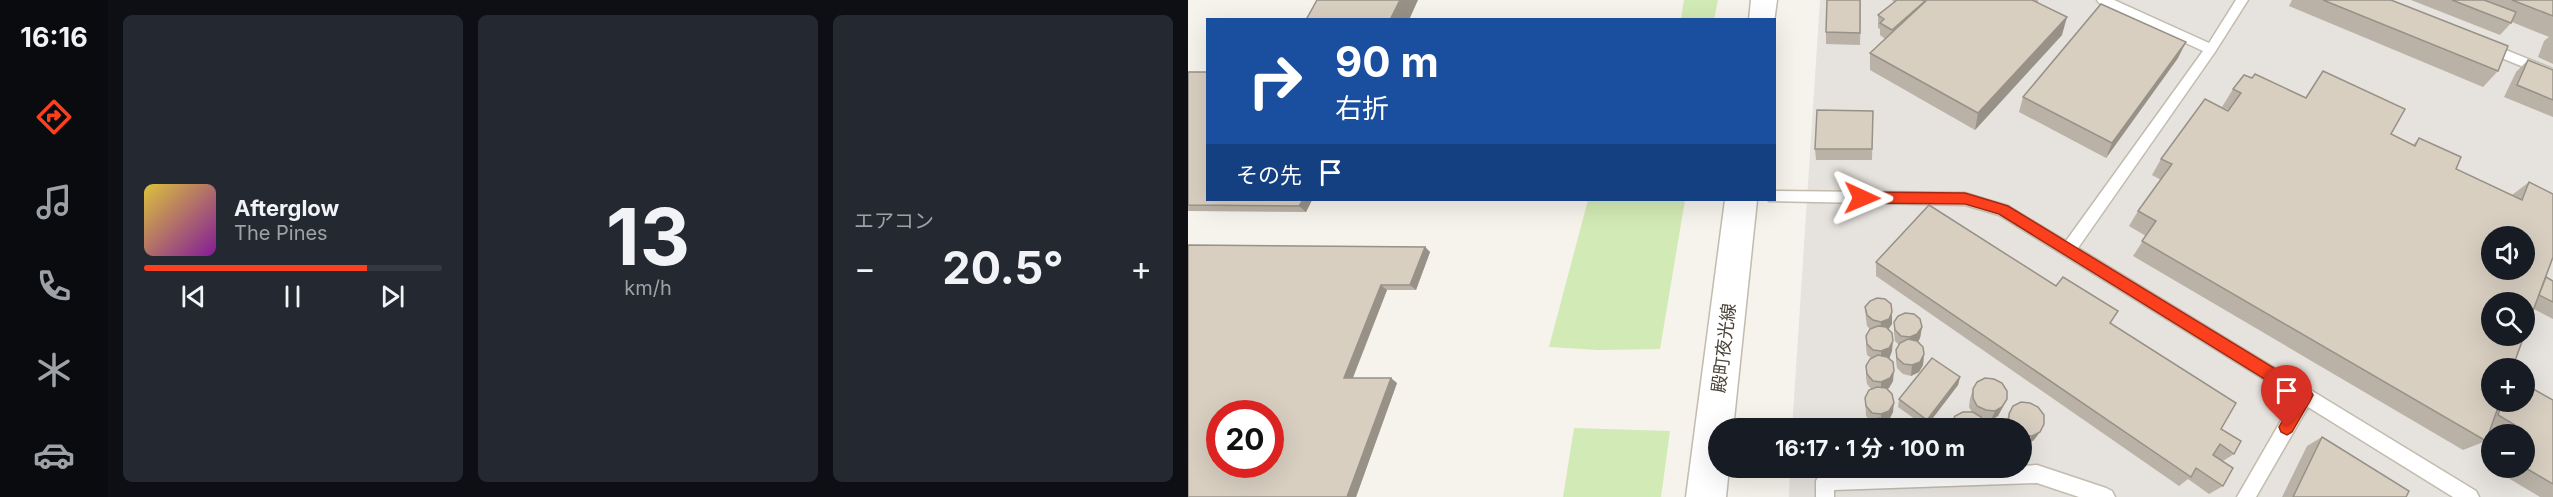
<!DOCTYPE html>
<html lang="ja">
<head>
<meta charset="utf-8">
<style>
  :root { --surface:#171b24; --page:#242831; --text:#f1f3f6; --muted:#9ea1a6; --line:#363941; --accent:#fc3f1d }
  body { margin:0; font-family:Inter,"Noto Sans JP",sans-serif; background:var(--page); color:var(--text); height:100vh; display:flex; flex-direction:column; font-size:22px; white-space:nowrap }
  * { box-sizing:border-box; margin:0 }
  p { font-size:20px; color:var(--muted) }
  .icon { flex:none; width:33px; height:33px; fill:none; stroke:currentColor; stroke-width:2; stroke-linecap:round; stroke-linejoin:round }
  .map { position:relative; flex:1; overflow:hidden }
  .drawer { display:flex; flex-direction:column; gap:15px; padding:15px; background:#0d0f14; width:1080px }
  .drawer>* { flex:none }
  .banner { position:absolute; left:18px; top:18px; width:570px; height:183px; border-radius:0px; box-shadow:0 6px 24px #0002; background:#1a4fa0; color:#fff; overflow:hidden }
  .controls { position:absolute; left:1293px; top:226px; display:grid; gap:12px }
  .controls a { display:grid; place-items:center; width:54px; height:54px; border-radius:50%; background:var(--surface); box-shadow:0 6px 24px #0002; font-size:30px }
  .speed { position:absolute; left:18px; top:400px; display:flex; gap:12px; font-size:30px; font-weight:700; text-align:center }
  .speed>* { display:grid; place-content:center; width:78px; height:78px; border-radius:50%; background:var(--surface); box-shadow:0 6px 24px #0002; line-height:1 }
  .speed .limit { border:9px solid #d22; background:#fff; color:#111 }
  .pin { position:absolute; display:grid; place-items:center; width:51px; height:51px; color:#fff; margin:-62px -26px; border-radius:50% 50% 50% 0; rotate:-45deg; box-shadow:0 0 6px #0007 }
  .pin .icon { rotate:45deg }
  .me { position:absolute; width:66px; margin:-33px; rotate:91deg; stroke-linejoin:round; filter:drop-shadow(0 0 4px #0008) }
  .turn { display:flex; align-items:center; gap:21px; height:126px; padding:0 30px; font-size:27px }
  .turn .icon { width:78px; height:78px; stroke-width:2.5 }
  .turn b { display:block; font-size:42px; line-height:51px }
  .then { display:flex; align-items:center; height:57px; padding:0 30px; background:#0003; gap:12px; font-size:22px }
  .big { font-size:45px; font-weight:700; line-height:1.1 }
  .drawer .tile { flex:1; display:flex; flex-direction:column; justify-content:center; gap:9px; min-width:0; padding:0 21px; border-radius:9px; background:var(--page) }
  .drawer .dial { align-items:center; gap:0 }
  .dial b { font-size:78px; line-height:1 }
  .song { display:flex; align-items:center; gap:18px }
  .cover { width:72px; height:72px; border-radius:9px; background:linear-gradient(135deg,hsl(50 70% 55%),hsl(290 70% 35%)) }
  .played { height:6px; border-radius:3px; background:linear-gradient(90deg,var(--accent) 75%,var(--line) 75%) }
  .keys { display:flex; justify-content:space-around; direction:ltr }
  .heat { display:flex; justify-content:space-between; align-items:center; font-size:33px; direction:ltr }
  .drawer .tiles { flex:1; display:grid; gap:15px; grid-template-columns:repeat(3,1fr) }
  .trip { position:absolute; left:520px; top:418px; width:324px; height:60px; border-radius:30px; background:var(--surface); box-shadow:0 6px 24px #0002; font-weight:700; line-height:60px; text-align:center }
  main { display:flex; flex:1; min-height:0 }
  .dock { display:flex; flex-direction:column; width:108px; justify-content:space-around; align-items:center; background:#090b0e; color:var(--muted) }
  .dock .icon { width:42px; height:42px }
  .dock .current { color:var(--accent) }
  .dock b { font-size:27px; color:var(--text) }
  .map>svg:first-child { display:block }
</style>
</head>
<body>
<main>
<nav class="dock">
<b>16:16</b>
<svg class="icon current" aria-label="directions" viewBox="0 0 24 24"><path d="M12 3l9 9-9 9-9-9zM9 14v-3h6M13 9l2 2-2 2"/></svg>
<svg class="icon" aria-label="music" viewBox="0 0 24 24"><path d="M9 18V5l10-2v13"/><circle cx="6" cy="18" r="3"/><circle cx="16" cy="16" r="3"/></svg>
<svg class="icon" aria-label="phone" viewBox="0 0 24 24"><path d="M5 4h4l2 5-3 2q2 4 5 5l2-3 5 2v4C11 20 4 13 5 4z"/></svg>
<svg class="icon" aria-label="climate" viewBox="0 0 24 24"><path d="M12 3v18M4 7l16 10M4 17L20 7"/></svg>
<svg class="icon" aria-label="car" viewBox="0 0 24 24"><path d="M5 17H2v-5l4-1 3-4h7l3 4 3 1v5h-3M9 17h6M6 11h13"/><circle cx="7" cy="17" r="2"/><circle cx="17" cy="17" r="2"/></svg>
</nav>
<section class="drawer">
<div class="tiles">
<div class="tile">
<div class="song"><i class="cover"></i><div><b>Afterglow</b><p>The Pines</p></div></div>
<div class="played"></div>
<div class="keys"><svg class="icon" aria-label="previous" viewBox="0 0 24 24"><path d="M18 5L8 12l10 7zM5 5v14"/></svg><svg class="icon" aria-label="pause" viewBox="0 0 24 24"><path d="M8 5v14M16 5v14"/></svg><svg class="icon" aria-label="next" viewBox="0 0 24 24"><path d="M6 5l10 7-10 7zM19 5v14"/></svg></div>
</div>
<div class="tile dial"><b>13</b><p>km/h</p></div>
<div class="tile"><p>エアコン</p>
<div class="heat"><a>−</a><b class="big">20.5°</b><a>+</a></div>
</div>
</div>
</section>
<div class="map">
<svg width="1365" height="497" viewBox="0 0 1365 497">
  <rect width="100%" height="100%" fill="#f6f3ec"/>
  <path fill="#e6e2dd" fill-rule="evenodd" d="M632,0H1365V497H601L602,468H834V429H604ZM1304,237H1336V270H1304ZM1304,303H1336V336H1304ZM1304,369H1336V402H1304ZM1304,435H1336V468H1304Z"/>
  <g fill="#d2eab5">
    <polygon points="496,0 530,0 526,19 493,19"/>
    <polygon points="400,200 497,200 472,349 410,350 361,347"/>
    <polygon points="386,428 482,431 473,497 375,497"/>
  </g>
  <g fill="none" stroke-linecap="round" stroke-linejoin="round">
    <g stroke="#c2bbae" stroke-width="3">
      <g id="service">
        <polygon points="909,0 926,0 1021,43 1048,0 1060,0 1027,52 890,248 1288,491 1291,497 1265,497 1120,407 1068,497 1049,497 1106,398 811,215 777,205 581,201 580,200 586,200 586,191 777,193 820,206 878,241 1015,51 911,3"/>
        <polygon points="1298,42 1365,69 1365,79 1294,50 1292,47 1294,44"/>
        <polygon points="849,465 918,488 924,491 927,497 891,497 849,483 646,490 646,497 628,497 628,481 631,475 637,472 834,468 834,466"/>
      </g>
    </g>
    <g stroke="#c2bbae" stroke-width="3">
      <g id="tertiary">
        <polygon points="563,0 589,0 586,22 586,20 561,20"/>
        <polygon points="537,200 569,200 545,429 531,429 531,468 541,468 538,497 498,497"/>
      </g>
    </g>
    <use href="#service" fill="#fff" fill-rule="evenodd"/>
    <use href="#tertiary" fill="#fff" fill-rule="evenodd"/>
  </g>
  <g fill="#bab2a6">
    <polygon points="673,0 672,45 638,44 638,32"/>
    <polygon points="704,0 850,0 850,3 874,35 787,130 682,70 682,53 697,39 692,35 692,29 690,28 690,15 706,2"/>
    <polygon points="1104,0 1203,0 1310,71 1295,87 1101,6"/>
    <polygon points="1223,0 1296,0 1299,1 1299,0 1365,0 1365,64 1350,57 1356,41 1361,37 1324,22 1312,35"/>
    <polygon points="990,58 918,158 831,112 835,97"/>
    <polygon points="1340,60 1365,70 1365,117 1316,97 1328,72"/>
    <polygon points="1135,71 1203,134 1225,145 1231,138 1268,169 1324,195 1341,182 1358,277 1365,281 1365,319 1346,309 1304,402 1336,402 1365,400 1365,497 1352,497 1295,463 1304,441 1304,468 1336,468 1336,435 1306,435 1306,434 1301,431 1298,441 1275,450 945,256 958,236 941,226 950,211 973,180 964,175 973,159 1040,111 1041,110 1034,107 1045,89 1064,78 1117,98"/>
    <polygon points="0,72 20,200 124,200 118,212 0,211"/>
    <polygon points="685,111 684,160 628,160 627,149"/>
    <polygon points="0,245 237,247 242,252 228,290 199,290 165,378 209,383 168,497"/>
    <polygon points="688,262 922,323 1033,429 1046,454 1035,461 1035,486 1021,494 1000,479 991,486 688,276"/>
    <polygon points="677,307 704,312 704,324 700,329 704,351 701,359 705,381 701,388 699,389 705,412 701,420 684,422 678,416 677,398 683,389 679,384 678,377 678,366 683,358 679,355 678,347 678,336 682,329 679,326 678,319"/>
    <polygon points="706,322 734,327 732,338 730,342 736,354 735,365 731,372 723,376 715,374 709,368 708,361 708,350 711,345 707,341 706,333"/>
    <polygon points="772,377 770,385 738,427 710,407 711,399"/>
    <polygon points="785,389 819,399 810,416 803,420 794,419 797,429 762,429 763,424 784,412 781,407 782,399"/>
    <polygon points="825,406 846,440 839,444 834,444 834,429 817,429 817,423"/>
    <polygon points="1134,437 1218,497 1094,497 1119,446"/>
  </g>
  <g fill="#979187">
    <polygon points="212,0 230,0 221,20 202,20"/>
    <polygon points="879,17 874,35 787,130 790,113"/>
    <polygon points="998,42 990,58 918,158 924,143"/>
    <polygon points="115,200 124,200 118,212 111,206"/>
    <polygon points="237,247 242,252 228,290 222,285"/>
    <polygon points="193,285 199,290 163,382 156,378"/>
    <polygon points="704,312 704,324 700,330 692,333 693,322"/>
    <polygon points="734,327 732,338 728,345 721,348 722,337"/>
    <polygon points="705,341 704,351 701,359 693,362 693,351"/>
    <polygon points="736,354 735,365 731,372 723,376 724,365"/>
    <polygon points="706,371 705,381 701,388 693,392 693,382"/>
    <polygon points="772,377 770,385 738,427 739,420"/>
    <polygon points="203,378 209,383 168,497 159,497"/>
    <polygon points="819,399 810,416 803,420 807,411"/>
    <polygon points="706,403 705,412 701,420 693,423 693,414"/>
    <polygon points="852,432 846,440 839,444 844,436"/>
  </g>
  <g fill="#d8cfc1" stroke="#979187" stroke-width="1.5" fill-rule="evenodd">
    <polygon points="129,0 212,0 202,20 118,20"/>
    <polygon points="639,0 672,0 672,33 638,32"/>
    <polygon points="709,0 734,0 737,1 704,30 692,23 696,19 690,15"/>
    <polygon points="739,0 844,0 879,17 790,113 682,53"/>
    <polygon points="1135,0 1203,0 1320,46 1310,71"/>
    <polygon points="1264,0 1296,0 1328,12 1323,23"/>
    <polygon points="1324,0 1365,0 1365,16"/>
    <polygon points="913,4 998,42 924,143 835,97"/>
    <polygon points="1340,60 1365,70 1365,100 1329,85"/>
    <path d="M1135,71L1217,109L1203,134L1227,146L1231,138L1273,157L1268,169L1334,200L1341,182L1365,194V257L1336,335V303H1304V336H1336L1324,369H1304V402H1312L1298,441L954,241L968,221L950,211L984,164L973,159L1017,99L1040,111L1053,93L1045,89L1056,75L1064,78L1067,74L1118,98ZM1304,237H1336V270H1304Z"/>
    <polygon points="0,72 20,72 20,200 115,200 111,206 0,205"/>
    <polygon points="629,110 685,111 684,149 627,149"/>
    <polygon points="741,205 868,286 875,277 930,311 922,323 1048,403 1033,429 1053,441 1046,454 1032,444 1025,455 1045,468 1035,486 1008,468 1003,477 688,262"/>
    <path d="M0,245L237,247L222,285H193L156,378H203L159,497H0ZM32,414H82V465H32Z"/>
    <polygon points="1358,277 1365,281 1365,302 1351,295"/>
    <polygon points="689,298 697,299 703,304 704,312 701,319 693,322 685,320 679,315 677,307 682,301"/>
    <polygon points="717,313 726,314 732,319 734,327 729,334 722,337 713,336 707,330 706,322 710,316"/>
    <polygon points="690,326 698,327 704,333 705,341 701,348 693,351 685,350 679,344 678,336 682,329"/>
    <polygon points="720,339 729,341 735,347 736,354 732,362 724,365 716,364 709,358 708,350 712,343"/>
    <polygon points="690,355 699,357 705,362 706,371 702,378 693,382 685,381 679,374 678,366 682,359"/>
    <polygon points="744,358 772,377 739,420 711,399"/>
    <polygon points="797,378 806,379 814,383 819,391 819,399 814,407 807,411 798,410 789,406 785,398 785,389 789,382"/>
    <polygon points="1336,384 1365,400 1365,484 1336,467 1336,435 1323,435 1327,425 1310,415 1314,402 1336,402"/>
    <polygon points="689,387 698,388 704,394 706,403 701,411 693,414 684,413 678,406 677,398 681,390"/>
    <polygon points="833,402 842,403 850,407 856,415 856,424 852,432 844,436 834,435 834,429 825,429 821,422 821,414 825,406"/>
    <polygon points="775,412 785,412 793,417 797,426 797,429 763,429 763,424 767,416"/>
    <polygon points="691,418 699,420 706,427 706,429 679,429 682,423"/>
    <polygon points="1134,437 1221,491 1218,497 1105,497"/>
  </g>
  <polygon fill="#fc3f1d" stroke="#a42913" stroke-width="1.5" points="674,192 777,193 820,206 1122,390 1125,395 1122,401 1104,432 1099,435 1093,432 1091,427 1107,398 811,214 777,204 674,203 667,198"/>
  <g text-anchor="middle" stroke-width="5" stroke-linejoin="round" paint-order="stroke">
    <g font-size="18" fill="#4b4439" stroke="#fff">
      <text transform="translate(536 348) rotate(-83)" y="6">殿町夜光線</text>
    </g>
  </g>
</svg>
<div class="controls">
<a><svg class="icon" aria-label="sound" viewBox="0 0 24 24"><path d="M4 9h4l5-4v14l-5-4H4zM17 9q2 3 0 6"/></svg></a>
<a><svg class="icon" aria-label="search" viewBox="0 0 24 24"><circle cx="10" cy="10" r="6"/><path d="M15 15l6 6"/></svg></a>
<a>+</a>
<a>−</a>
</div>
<div class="speed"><div class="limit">20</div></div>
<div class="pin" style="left:1099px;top:427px;background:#d93025"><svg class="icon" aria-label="arrive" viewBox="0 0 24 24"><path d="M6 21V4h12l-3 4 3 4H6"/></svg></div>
<svg class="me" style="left:674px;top:198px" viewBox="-20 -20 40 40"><path d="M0-17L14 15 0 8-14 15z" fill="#fc3f1d" stroke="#fff" stroke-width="4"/></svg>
<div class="trip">16:17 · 1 分 · 100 m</div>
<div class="banner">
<div class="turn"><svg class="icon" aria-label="right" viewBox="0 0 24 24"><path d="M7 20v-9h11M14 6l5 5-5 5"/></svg><div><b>90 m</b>右折</div></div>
<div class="then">その先<svg class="icon" aria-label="arrive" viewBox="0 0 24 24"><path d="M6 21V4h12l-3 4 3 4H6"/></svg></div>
</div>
</div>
</main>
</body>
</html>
